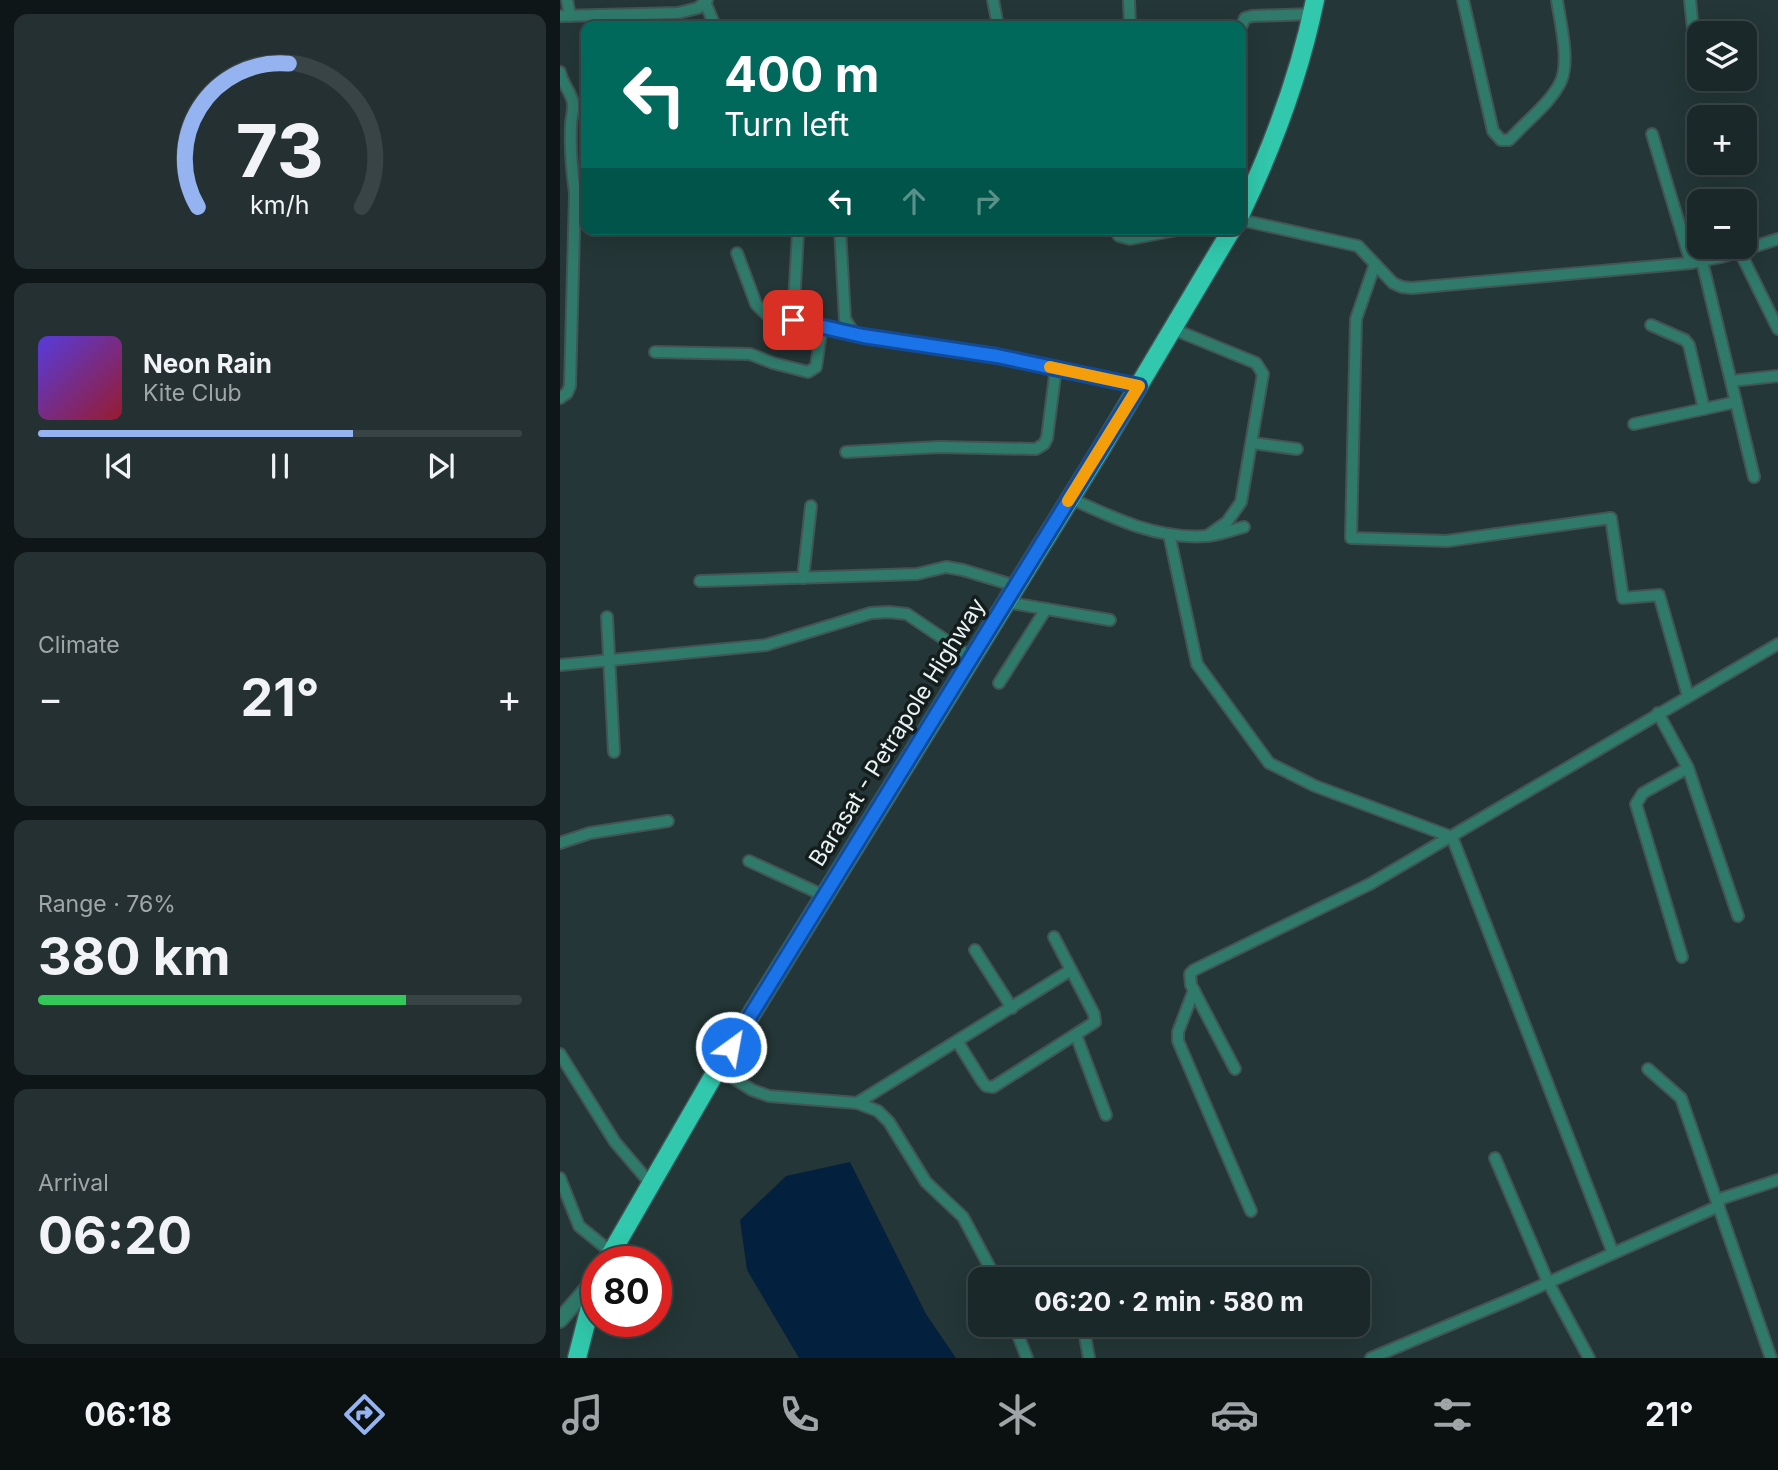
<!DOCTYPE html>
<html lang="en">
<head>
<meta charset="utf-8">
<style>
  :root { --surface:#1b2829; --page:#243031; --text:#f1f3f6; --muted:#a0a6a8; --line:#394446; --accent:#95b2f1 }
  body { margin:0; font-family:Inter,sans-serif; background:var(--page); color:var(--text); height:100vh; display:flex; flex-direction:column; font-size:26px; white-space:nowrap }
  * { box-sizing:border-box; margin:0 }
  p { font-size:23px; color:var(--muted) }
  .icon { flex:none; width:38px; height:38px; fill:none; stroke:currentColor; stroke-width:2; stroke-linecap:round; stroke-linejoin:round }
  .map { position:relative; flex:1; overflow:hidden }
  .sheet { display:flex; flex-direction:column; gap:14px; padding:14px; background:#0f1617; width:560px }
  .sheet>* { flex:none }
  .top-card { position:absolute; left:21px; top:21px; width:665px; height:214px; border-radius:14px; box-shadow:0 7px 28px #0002,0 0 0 2px var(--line); background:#00695c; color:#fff; overflow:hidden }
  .fabs { position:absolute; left:1127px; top:21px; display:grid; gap:14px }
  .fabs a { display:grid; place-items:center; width:70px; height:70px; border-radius:14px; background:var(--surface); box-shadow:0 7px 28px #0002,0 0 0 2px var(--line); font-size:35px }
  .speed { position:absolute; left:21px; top:1246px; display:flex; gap:14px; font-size:35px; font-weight:700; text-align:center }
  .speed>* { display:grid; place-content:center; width:91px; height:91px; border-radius:50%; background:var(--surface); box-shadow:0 7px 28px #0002,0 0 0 2px var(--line); line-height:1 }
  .speed .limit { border:10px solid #d22; background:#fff; color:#111 }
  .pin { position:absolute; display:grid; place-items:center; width:60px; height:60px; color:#fff; margin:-30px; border-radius:14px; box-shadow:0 4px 10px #0006 }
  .me { position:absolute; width:77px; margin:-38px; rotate:32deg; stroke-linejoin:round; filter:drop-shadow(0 0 5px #0008) }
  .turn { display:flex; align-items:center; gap:24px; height:147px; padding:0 28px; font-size:32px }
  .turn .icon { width:91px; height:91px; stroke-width:2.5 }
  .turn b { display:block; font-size:49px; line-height:60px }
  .lanes { display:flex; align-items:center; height:66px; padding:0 28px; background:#0003; justify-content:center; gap:35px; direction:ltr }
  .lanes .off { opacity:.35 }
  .big { font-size:52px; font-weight:700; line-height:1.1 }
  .sheet .tile { flex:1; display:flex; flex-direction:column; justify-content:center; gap:10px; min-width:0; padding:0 24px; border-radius:14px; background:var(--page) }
  .sheet .dial { align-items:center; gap:0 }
  .dial svg { height:182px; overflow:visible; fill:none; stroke:var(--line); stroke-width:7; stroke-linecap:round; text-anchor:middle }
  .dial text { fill:var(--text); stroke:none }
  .song { display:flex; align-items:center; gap:21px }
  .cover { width:84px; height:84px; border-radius:10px; background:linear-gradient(135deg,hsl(250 70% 55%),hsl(350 70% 35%)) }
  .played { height:7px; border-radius:4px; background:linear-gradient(90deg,var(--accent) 65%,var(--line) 65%) }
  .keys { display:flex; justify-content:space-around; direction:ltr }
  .heat { display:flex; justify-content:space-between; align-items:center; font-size:38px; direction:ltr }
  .charge { height:10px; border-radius:5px; background:linear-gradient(90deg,#34c759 76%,var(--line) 0) }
  .trip { position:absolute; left:408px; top:1267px; width:402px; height:70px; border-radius:14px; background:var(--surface); box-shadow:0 7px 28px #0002,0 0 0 2px var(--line); font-weight:700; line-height:70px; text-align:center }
  .tabs { display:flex; height:112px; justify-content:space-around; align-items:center; background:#0b1010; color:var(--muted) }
  .tabs .icon { width:49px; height:49px }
  .tabs .current { color:var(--accent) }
  .tabs b { font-size:32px; color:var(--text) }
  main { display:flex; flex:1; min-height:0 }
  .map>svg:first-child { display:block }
</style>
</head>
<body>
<main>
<section class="sheet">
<div class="tile dial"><svg viewBox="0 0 100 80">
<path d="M14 69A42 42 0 1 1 86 69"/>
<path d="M14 69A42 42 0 0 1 54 6" stroke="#95b2f1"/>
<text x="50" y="56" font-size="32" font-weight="700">73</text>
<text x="50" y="72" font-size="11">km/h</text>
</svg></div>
<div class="tile">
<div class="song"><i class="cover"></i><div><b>Neon Rain</b><p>Kite Club</p></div></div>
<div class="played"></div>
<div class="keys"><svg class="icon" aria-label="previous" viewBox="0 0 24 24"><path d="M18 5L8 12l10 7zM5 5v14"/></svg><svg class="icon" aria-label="pause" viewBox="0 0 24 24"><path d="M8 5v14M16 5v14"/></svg><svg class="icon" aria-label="next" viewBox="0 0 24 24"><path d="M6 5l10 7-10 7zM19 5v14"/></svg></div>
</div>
<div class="tile"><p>Climate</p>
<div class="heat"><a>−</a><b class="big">21°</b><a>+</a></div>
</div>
<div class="tile"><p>Range · 76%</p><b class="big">380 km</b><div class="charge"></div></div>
<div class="tile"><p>Arrival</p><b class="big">06:20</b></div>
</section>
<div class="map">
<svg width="1218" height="1358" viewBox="0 0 1218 1358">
  <rect width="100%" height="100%" fill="#243637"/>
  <polygon fill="#03213f" points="290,1162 366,1314 396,1358 239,1358 187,1270 180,1220 226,1176"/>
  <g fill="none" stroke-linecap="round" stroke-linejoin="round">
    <g stroke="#435455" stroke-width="14">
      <g id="minor">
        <polyline points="7,0 10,16"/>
        <polyline points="433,0 438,26"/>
        <polyline points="569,0 570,26"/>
        <path d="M903,0L933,131L941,140H949L955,134C969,119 992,101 1001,81C1010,60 1000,22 997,0"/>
        <polyline points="1130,0 1136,59"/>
        <polyline points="145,2 155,26"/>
        <polyline points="0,16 118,13 138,8 147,0"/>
        <polyline points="681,27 685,18 692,16 752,14"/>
        <path d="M0,72C2,84 11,91 13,103C14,111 11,118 11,125C10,147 12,172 15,193L10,386L7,393L0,398"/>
        <polyline points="1092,134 1131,263"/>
        <polyline points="681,220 798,246 833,283 842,287 852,288 1131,263 1161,257 1218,239"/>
        <polyline points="280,229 285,319 293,332 303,336 437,356 579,386"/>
        <polyline points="554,229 559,236 570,239 622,229"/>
        <polyline points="1180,252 1218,329"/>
        <polyline points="177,253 196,304 206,314 293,332"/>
        <polyline points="1142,261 1194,477"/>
        <polyline points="815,264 796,319 791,538 887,541 1051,518 1063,598 1099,595 1128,696"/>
        <polyline points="233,320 238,233"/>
        <polyline points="1091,325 1125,340 1129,345 1144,409"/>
        <polyline points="613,329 696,363 703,374 681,502 667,522 647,536"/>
        <polyline points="95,352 190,354 213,363 248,372 256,367 262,325"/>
        <polyline points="1171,381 1218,376"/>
        <polyline points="1074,424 1176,402"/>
        <polyline points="693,443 737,449"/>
        <polyline points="286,452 379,447 476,449 484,444 487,438 496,368"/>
        <path d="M510,498C553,518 598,540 647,536C659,535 672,530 684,527"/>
        <polyline points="609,534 637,664 709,763 755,786 892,837 1053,1253"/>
        <polyline points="243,578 251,506"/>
        <polyline points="140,581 357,574 386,567 403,570 456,586"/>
        <polyline points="446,602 550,620"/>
        <polyline points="47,617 54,752"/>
        <polyline points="0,665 206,645 311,613 329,612 347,614 412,658"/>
        <polyline points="439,683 486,609"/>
        <polyline points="1098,713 1128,768 1083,793 1076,804 1122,957"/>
        <polyline points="1128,768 1178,916"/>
        <polyline points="0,843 30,833 108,821"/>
        <polyline points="189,861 265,896"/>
        <polyline points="415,950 452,1008"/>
        <polyline points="634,990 618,1032 618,1041 691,1211"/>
        <polyline points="516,1035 546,1115"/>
        <polyline points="397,1041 422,1081 426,1086 433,1087 535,1022 534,1014 494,937"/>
        <polyline points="0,1054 55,1142 90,1183"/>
        <polyline points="158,1068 192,1090 209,1096 297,1103 318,1111 329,1122 366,1182 403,1217 436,1279"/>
        <polyline points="675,1069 631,985 630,974 634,970 810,884 1218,644"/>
        <polyline points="1088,1069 1121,1098 1211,1358"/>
        <polyline points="297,1103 511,970"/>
        <polyline points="935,1158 988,1282 1029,1358"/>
        <polyline points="0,1178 19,1226 51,1252"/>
        <polyline points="1157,1200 1218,1180"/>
        <polyline points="454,1325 467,1358"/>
        <polyline points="523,1325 529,1358"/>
        <polyline points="811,1358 956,1297 1159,1206"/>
      </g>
    </g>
    <g stroke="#435455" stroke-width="18">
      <polyline id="tertiary" points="0,1320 37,1277"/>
    </g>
    <g stroke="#435455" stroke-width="21">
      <g id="trunk">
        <path d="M681,213C713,146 740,73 755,0"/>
        <polyline points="46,1262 158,1068 541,449 672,229"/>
        <polyline points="17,1358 37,1280"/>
      </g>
    </g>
    <use href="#minor" stroke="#2f7a6b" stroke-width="10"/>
    <use href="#tertiary" stroke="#2f7a6b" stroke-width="14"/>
    <use href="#trunk" stroke="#31c8ad" stroke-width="18"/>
  </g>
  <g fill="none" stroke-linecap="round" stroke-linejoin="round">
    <g stroke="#114b97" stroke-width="18">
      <polyline id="route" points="171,1047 579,386 437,356 303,336 233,320"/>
    </g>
    <use href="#route" stroke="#1a73e8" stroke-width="12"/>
    <polyline stroke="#f59e0b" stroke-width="12" points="490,367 579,386 508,501"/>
  </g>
  <g text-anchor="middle" stroke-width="7" stroke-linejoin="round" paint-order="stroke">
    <g font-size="23" fill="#e8f3f4" stroke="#141c1c">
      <text transform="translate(337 732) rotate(-58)" y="8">Barasat - Petrapole Highway</text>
    </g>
  </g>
</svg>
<div class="fabs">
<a><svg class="icon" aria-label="layers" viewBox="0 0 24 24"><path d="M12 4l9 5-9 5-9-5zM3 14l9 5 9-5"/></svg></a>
<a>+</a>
<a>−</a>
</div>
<div class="speed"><div class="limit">80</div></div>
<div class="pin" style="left:233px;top:320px;background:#d93025"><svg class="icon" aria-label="arrive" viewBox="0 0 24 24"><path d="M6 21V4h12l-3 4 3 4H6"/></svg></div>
<svg class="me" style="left:171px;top:1047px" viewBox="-20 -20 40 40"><circle r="17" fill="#1a73e8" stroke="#fff" stroke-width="3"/><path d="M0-11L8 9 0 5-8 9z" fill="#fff"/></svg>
<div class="trip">06:20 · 2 min · 580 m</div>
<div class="top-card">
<div class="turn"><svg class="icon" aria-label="left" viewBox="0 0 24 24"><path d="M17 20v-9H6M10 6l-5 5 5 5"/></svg><div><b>400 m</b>Turn left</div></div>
<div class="lanes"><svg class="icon" aria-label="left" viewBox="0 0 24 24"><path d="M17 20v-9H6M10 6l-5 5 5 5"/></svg><svg class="icon off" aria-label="ahead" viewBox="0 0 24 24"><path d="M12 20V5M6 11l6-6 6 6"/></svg><svg class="icon off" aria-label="right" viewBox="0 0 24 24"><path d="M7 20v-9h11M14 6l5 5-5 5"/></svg></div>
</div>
</div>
</main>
<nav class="tabs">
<b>06:18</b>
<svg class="icon current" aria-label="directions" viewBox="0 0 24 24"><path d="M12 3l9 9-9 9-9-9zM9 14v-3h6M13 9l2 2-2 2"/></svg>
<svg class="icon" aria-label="music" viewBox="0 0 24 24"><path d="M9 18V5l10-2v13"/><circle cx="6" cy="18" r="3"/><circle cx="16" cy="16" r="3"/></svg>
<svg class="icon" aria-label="phone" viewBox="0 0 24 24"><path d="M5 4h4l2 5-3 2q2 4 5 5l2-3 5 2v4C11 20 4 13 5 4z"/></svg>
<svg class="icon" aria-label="climate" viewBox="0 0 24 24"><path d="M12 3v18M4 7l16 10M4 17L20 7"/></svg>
<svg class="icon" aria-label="car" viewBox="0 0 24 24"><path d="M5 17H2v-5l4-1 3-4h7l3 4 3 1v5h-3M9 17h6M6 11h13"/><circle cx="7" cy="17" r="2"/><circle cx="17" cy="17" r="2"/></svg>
<svg class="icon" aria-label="filters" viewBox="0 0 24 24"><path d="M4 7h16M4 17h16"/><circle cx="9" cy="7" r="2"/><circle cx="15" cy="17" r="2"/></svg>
<b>21°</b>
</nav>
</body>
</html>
